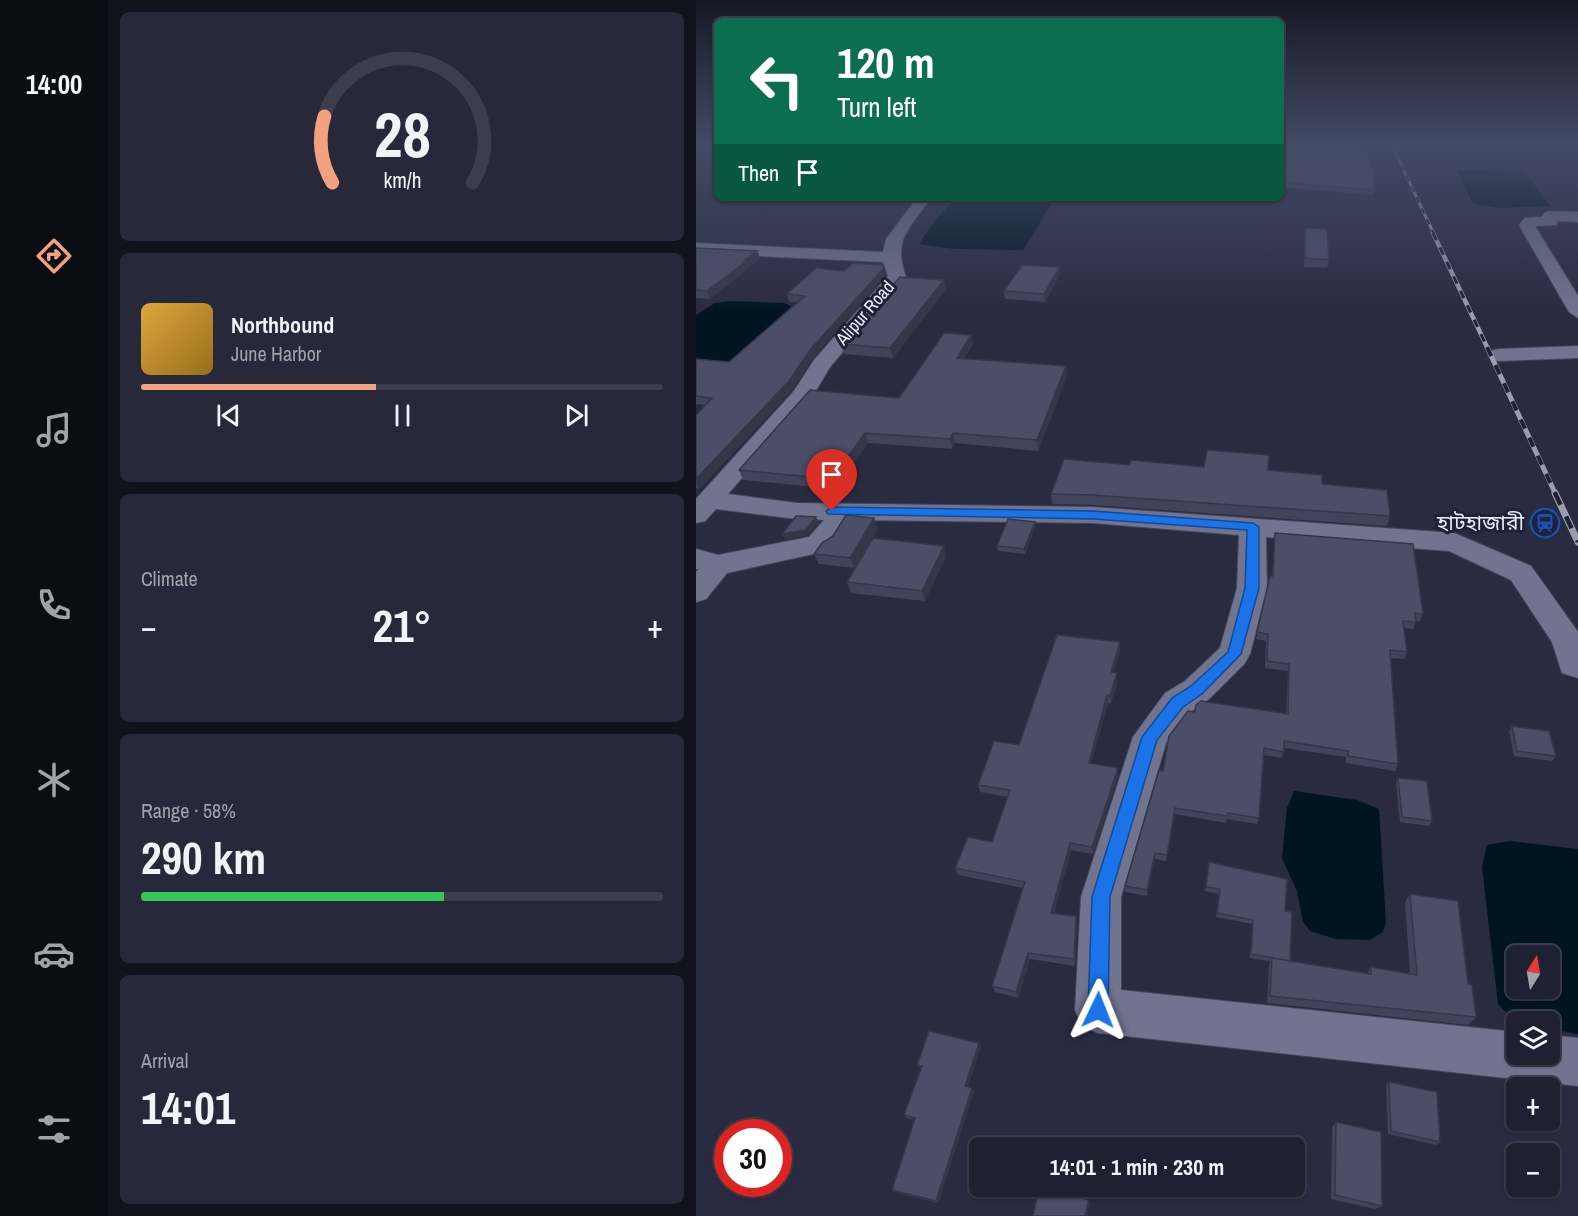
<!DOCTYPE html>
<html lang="en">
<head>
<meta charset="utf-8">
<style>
  :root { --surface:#1f2031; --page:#272839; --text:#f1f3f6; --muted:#a1a3ab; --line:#3c3e4d; --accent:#f1a17d }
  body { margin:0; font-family:"Archivo Narrow","Noto Sans Bengali",sans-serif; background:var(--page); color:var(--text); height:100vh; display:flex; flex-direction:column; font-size:22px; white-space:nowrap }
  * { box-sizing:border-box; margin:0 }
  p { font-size:20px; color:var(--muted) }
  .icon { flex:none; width:33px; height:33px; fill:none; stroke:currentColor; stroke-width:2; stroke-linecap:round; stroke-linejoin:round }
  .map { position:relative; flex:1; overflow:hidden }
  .panel { display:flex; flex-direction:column; gap:12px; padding:12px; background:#11121b; width:588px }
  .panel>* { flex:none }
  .banner { position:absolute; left:18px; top:18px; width:570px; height:183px; border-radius:9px; box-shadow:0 2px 4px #0004,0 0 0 2px var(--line); background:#0b6e4f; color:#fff; overflow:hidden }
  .needle { width:39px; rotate:11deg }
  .fabs { position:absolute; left:810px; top:945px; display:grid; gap:12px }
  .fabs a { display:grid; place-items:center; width:54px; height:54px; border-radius:9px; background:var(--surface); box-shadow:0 2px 4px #0004,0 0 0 2px var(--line); font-size:30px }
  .speed { position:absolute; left:18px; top:1119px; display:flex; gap:12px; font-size:30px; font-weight:700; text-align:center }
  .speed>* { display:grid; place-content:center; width:78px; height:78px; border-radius:50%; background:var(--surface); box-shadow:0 2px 4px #0004,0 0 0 2px var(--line); line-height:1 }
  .speed .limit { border:9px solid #d22; background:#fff; color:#111 }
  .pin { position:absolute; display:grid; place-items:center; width:51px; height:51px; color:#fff; margin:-62px -26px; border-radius:50% 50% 50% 0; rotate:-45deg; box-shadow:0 0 6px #0007 }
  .pin .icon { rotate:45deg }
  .me { position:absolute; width:66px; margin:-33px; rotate:2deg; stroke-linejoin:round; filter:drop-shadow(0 0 4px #0008) }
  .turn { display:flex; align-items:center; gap:21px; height:126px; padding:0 24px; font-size:27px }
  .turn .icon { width:78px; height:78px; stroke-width:2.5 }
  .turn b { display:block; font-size:42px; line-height:51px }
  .then { display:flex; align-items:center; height:57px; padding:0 24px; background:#0003; gap:12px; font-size:22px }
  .big { font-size:45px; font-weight:700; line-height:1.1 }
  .panel .widget { flex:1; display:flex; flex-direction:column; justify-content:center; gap:9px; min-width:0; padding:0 21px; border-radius:9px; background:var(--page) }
  .panel .dial { align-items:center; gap:0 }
  .dial svg { height:156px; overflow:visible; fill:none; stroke:var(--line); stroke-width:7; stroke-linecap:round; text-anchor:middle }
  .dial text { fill:var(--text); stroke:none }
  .song { display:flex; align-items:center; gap:18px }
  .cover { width:72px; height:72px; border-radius:9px; background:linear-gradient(135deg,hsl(40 70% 55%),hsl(40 70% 35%)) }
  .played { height:6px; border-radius:3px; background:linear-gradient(90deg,var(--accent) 45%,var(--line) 45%) }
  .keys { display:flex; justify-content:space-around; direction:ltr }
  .heat { display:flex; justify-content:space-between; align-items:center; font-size:33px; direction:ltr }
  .charge { height:9px; border-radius:4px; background:linear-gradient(90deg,#34c759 58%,var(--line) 0) }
  .trip { position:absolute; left:273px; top:1137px; width:336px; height:60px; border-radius:9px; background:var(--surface); box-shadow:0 2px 4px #0004,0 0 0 2px var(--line); font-weight:700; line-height:60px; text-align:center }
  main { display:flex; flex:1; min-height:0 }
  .tabs { display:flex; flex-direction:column; width:108px; justify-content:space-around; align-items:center; background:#0c0d14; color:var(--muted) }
  .tabs .icon { width:42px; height:42px }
  .tabs .current { color:var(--accent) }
  .tabs b { font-size:27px; color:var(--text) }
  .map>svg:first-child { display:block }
</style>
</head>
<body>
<main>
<nav class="tabs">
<b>14:00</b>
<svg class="icon current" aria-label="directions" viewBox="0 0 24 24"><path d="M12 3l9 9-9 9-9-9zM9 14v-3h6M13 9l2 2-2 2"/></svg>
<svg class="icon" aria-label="music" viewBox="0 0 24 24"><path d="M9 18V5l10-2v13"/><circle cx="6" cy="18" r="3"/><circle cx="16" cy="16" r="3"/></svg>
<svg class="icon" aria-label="phone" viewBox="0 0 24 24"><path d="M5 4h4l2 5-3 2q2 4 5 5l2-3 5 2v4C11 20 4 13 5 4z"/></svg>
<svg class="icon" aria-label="climate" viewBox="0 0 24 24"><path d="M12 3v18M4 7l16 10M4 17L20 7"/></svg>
<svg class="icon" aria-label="car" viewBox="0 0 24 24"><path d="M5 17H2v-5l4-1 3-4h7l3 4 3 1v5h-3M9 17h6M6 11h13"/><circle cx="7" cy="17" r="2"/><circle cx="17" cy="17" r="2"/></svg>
<svg class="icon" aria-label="filters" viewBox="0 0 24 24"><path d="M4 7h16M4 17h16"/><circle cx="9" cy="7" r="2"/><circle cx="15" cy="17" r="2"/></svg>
</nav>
<section class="panel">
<div class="widget dial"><svg viewBox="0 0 100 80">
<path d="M14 69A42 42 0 1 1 86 69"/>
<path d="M14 69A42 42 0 0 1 10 35" stroke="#f1a17d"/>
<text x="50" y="56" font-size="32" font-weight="700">28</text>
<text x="50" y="72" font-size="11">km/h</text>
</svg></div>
<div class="widget">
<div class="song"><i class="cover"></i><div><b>Northbound</b><p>June Harbor</p></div></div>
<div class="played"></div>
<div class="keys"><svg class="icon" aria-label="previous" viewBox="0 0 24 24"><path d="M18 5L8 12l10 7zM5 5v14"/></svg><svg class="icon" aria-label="pause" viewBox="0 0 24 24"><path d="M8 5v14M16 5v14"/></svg><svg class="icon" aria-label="next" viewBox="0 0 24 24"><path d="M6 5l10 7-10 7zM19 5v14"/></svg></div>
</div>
<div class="widget"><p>Climate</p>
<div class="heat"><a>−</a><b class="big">21°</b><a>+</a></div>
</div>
<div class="widget"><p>Range · 58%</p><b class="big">290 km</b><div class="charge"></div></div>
<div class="widget"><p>Arrival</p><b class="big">14:01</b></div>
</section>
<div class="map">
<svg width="882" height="1216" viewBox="0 0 882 1216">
  <rect width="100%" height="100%" fill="#292b41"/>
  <g fill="#001521" fill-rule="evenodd">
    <polygon points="761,170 829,172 854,206 805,208 777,204"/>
    <polygon points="260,198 359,198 327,250 259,249 223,244 239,220"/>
    <polygon points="36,301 88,303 98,308 39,362 0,365 0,315 19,303"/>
    <polygon points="598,791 661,800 683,809 690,922 687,932 674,940 640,939 614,931 607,922 601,891 586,858 591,808"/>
    <path d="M814,841L882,849V1034L854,1029V1022H820L802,1004L786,867L791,845ZM820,956H854V988H820Z"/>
  </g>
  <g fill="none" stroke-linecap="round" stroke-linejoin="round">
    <g stroke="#46475a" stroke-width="2">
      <g id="minor">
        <path d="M221,198H235C214,228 196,239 210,277L134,367L115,399L32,494L101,503L397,507L758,533L835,566L882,632V678L866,673L856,642L815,580L753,551L570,537L571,588L554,654L549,663L513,699L493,713L470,743L425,897V990L820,1032V1054H854V1035L882,1038V1086L402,1033L386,1026L379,1010L385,897L437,737L469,693L489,681L524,648L541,588L543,535L397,523L155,520L139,545L131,551L31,573L10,599L0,602V572L3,569H0V549L22,555L113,537L128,520L101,519L20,509L9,521L0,523V499L98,391L118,360L192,276L187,262L0,253V243L187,252L190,239Z"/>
        <polygon points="853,211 882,212 882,222 862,221 860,225 839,226 882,296 882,318 873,312 823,225 829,218 846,217 848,213"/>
        <polygon points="882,346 882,358 802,361 795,359 792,355 795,351 802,349"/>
      </g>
    </g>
    <use href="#minor" fill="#70748e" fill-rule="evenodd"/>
    <g stroke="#9a9caf" stroke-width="3">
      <polyline id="rail-far3" points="695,143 738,234"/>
    </g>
    <g stroke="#9a9caf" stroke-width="4.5">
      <polyline id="rail-far2" points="737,233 792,349"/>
    </g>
    <g stroke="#9a9caf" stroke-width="5">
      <polyline id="rail-far1" points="791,347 860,495"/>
    </g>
    <g stroke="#9a9caf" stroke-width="7">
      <polyline id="rail" points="859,493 882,542"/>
    </g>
    <use href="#rail-far3" stroke="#1f2137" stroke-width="2" stroke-dasharray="6" stroke-linecap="butt"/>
    <use href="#rail-far2" stroke="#1f2137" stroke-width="3" stroke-dasharray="8" stroke-linecap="butt"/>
    <use href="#rail-far1" stroke="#1f2137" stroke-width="4" stroke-dasharray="10" stroke-linecap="butt"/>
    <use href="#rail" stroke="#1f2137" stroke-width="4.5" stroke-dasharray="13" stroke-linecap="butt"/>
  </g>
  <g fill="#404359">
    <polygon points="585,143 663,149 670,157 674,166 678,190 677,195 585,187"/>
    <polygon points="609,228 633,260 631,268 608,267 608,236"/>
    <polygon points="0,248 61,251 64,258 54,266 54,267 14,299 0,298"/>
    <polygon points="364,275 349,302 309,299 308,291"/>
    <polygon points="189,276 116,359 96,390 3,489 0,488 0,415 9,405 0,404 0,359 33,362 101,302 93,302 91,294"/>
    <polygon points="248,280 250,289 197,358 148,354 145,344"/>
    <polygon points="275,335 277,344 268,358 371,376 342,451 259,443 256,449 172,443 139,489 47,480 43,470 203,398"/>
    <polygon points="434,465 572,470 626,484 694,516 691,526 397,505 356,504 355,494"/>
    <polygon points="339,522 339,527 329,554 302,551 301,546"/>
    <polygon points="182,529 158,568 123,564 118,554"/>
    <polygon points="579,533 727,614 724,621 720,621 717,629 708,628 711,652 709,659 694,658 702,764 699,771 650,763 650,757 588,748 586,758 567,755 563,818 561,824 531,819 530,823 479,814 470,861 459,859 451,896 429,892 429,886 467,771 499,712 590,714 592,671 569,668 570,641 560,639 576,576"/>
    <polygon points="250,556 229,601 155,593 151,582"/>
    <polygon points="424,642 424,650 417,673 421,681 415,704 412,703 395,763 422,775 397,854 375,850 358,913 381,923 379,966 334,959 322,998 299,992 296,986 327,888 262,875 259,868 296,842 312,797 284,792 282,785 323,745"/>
    <polygon points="816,726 860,756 856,761 818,756 813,731"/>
    <polygon points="702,778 736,821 733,826 704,822 700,783"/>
    <polygon points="513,862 589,911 594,961 671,973 675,967 714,974 709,902 714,894 772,984 780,1017 772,1025 571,1003 573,966 574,961 554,958 556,924 520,917 523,894 509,891"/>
    <polygon points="285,1046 272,1087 276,1088 278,1091 242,1203 199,1192 196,1190 219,1120 211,1118 208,1115 225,1069 221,1065"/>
    <polygon points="693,1082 744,1142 740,1145 692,1134 690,1085"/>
    <polygon points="640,1122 686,1206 679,1209 635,1199 636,1127"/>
  </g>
  <g fill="#343748">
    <polygon points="61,251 64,258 54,266 54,267 14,299 11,291"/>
    <polygon points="364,267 364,275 349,302 348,294"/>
    <polygon points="188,268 189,276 116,359 96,390 3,489 0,482 0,479"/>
    <polygon points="248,280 250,289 197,358 194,348"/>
    <polygon points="275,335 277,344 262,367 261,358"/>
    <polygon points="370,366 371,376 342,451 341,440"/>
    <polygon points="169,433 172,443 139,489 136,479"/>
    <polygon points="257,433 259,443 256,449 254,439"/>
    <polygon points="120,517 123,523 112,535 89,540 86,534"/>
    <polygon points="178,518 182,529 158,568 154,558"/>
    <polygon points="339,522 339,527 329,554 328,549"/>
    <polygon points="248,546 250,556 229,601 226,591"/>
    <polygon points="424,642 424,650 415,680 415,672"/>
    <polygon points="421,673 421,681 415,704 414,696"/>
    <polygon points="411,695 412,703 393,771 393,763"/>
    <polygon points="422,768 422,775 397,854 396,847"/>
    <polygon points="479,808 479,814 470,861 471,855"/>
    <polygon points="374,843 375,850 356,920 355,913"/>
    <polygon points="459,853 459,859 451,896 451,890"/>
    <polygon points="380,916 381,923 379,966 378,959"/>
    <polygon points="332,953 334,959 322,998 320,992"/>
    <polygon points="283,1043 285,1046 271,1089 269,1086"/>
    <polygon points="276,1088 278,1091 242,1203 240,1201"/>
    <polygon points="393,1200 394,1204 391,1216 389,1216"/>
  </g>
  <g fill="#4b4e67" stroke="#343748" stroke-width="1.5">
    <polygon points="585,143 662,143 663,149 670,149 670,157 674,157 674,166 677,166 678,190 585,182"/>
    <polygon points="609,228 631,229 633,260 609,258"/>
    <polygon points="0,248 61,251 49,260 52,260 11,291 0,290"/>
    <polygon points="157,263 187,265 188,268 114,350 93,381 0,479 0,415 16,398 0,396 0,359 33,362 109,296 91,294 120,268 148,271"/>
    <polygon points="326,265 364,267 348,294 308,291"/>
    <polygon points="204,277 248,280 194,348 145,344"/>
    <polygon points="248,333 275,335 261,358 370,366 341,440 257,433 254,439 169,433 136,479 43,470 114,390 203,398"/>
    <polygon points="511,450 573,455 572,470 626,475 626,484 691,490 694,516 397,495 355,494 368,459 434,465 435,460 508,467"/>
    <polygon points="150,515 178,518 154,558 118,554 126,543 137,536"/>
    <polygon points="100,516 120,517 110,530 86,534"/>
    <polygon points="312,519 339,522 328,549 301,546"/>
    <polygon points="579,533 717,544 727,614 719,613 720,622 707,621 711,652 694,650 702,764 652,756 652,751 588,741 588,752 568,748 563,818 532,813 531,816 479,808 471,855 459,853 451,890 429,886 463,770 467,771 473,736 492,711 499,712 500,705 505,701 592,714 593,664 571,661 572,634 561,632 574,576 577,576"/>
    <polygon points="177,538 248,546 226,591 151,582"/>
    <polygon points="361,635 424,642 415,672 421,673 414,696 411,695 393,763 422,768 396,847 374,843 355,913 380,916 378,959 332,953 320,992 296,986 329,882 259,868 272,837 296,842 314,790 282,785 298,741 323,745"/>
    <polygon points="816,726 853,731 860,756 821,751"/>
    <polygon points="702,778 731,781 736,821 706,817"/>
    <polygon points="513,862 591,879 589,911 596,912 594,961 555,954 557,920 521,913 524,889 510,887"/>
    <polygon points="714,894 762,901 772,984 776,985 780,1017 574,996 576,958 675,974 675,967 721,975"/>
    <polygon points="233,1031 283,1043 269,1086 276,1088 240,1201 196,1190 219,1118 208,1115 226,1066 221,1065"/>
    <polygon points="693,1082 741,1092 744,1142 695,1131"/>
    <polygon points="640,1122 685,1132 686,1206 639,1195"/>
    <polygon points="343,1188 393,1200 389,1216 337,1216"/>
  </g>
  <linearGradient id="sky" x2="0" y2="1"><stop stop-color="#171824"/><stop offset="0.46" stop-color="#434a65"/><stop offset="1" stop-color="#434a65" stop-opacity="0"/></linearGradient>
  <rect width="882" height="314" fill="url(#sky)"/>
  <polygon fill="#1a73e8" stroke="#114b97" stroke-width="1.5" points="136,507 397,511 557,523 563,527 563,588 545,654 506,694 487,707 461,740 414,897 412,1010 409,1017 402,1020 395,1017 392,1010 396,897 446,737 476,698 495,686 532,652 549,588 551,530 397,519 132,514 130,511"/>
  <defs>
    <g id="station-ring" transform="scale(1.5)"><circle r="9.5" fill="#1f2137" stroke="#1a4fb4" stroke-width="1.5"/><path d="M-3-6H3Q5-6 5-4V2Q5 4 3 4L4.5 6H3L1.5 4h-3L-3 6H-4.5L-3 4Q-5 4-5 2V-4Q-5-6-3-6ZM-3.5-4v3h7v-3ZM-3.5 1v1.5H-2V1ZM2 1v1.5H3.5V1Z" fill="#1a4fb4"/></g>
  </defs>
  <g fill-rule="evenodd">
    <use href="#station-ring" x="849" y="523"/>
  </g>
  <g text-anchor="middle" stroke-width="6" stroke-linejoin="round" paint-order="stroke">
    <g font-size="18" fill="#ebedfd" stroke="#1f2137">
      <text transform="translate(169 313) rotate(-49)" y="6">Alipur Road</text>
    </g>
    <g font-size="21" fill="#ebedfd" stroke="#1f2137" text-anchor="end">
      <text x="828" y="530">হাটহাজারী</text>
    </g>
  </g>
</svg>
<div class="fabs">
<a><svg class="needle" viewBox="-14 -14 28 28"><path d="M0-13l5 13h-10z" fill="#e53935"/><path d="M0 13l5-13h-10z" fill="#a1a3ab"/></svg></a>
<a><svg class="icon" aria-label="layers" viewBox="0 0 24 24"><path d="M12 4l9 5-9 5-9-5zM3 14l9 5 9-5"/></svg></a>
<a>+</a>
<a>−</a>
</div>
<div class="speed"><div class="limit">30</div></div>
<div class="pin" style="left:136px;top:511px;background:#d93025"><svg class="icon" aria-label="arrive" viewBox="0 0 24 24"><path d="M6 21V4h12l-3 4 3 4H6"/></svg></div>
<svg class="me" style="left:402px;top:1010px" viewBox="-20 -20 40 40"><path d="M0-17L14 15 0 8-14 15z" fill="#1a73e8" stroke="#fff" stroke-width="4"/></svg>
<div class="trip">14:01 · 1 min · 230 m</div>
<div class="banner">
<div class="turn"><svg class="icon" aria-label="left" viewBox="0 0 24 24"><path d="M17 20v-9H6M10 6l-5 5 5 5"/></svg><div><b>120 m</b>Turn left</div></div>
<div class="then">Then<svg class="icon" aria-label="arrive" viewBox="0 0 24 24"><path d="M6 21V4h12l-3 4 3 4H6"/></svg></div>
</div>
</div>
</main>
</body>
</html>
